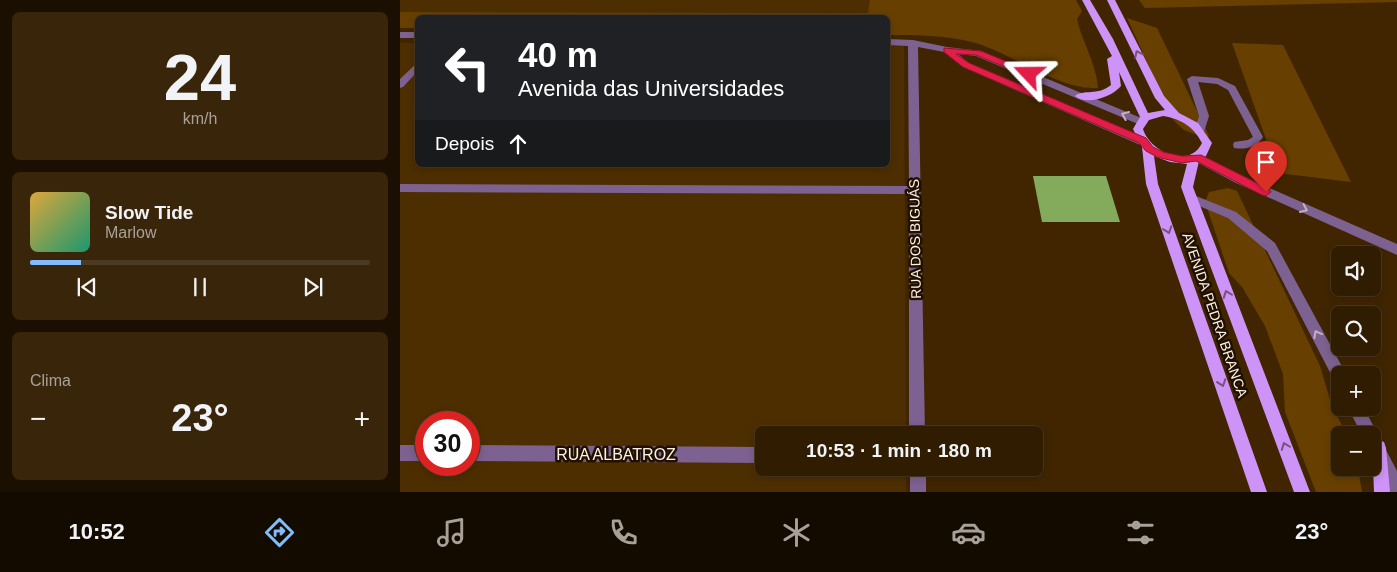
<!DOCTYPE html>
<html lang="pt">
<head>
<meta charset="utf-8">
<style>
  :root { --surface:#301c00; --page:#38250a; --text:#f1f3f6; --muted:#a8a199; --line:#4b3a22; --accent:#82bcfa }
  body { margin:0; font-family:Helvetica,sans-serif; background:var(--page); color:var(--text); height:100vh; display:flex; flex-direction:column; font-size:19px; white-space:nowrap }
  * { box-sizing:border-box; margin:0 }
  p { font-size:16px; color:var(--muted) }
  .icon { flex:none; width:28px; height:28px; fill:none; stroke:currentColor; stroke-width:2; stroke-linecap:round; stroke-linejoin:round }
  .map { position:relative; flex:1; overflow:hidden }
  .drawer { display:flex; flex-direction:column; gap:12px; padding:12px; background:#1a0f00; width:400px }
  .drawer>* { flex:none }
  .hud { position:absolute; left:15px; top:15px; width:475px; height:152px; border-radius:8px; box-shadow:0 2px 8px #0003,0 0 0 1px var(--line); background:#202124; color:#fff; overflow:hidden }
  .fabs { position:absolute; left:931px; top:246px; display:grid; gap:10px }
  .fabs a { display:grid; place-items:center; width:50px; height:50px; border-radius:8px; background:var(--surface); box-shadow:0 2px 8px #0003,0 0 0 1px var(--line); font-size:25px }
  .speed { position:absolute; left:15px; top:411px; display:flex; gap:10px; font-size:25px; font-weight:700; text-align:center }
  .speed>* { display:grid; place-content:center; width:65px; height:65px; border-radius:50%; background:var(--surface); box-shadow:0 2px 8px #0003,0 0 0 1px var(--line); line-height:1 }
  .speed .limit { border:8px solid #d22; background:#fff; color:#111 }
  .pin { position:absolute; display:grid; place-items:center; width:42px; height:42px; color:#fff; margin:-51px -21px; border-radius:50% 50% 50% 0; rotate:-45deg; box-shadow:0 0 5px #0007 }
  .pin .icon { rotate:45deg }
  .me { position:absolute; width:55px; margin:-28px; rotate:293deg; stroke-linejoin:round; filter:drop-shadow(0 0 4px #0008) }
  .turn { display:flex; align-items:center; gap:18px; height:105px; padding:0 20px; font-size:22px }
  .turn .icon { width:65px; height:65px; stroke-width:2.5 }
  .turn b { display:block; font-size:35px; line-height:42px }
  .then { display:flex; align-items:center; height:48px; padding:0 20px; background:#0003; gap:10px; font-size:19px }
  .big { font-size:38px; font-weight:700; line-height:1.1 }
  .drawer .tile { flex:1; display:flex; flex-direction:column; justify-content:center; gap:8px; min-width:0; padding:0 18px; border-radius:8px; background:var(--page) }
  .drawer .dial { align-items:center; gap:0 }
  .dial b { font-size:65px; line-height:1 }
  .song { display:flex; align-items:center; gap:15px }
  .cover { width:60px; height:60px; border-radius:8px; background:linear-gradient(135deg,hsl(40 70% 55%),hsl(160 70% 35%)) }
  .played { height:5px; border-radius:2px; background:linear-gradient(90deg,var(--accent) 15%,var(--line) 15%) }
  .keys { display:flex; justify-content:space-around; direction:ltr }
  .heat { display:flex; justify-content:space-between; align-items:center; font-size:28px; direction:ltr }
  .trip { position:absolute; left:355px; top:426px; width:288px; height:50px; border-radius:8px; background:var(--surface); box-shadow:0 2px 8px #0003,0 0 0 1px var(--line); font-weight:700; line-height:50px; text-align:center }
  .tabs { display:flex; height:80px; justify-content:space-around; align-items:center; background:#130b00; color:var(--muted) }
  .tabs .icon { width:35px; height:35px }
  .tabs .selected { color:var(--accent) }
  .tabs b { font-size:22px; color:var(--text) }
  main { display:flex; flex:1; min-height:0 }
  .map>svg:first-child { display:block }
</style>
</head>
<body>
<main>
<section class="drawer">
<div class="tile dial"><b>24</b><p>km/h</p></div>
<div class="tile">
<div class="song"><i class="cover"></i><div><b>Slow Tide</b><p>Marlow</p></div></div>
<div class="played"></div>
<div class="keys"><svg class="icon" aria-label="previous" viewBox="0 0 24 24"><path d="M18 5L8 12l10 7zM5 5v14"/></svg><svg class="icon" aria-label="pause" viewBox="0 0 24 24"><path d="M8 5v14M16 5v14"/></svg><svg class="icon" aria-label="next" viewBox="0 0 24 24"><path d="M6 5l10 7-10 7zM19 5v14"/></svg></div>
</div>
<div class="tile"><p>Clima</p>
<div class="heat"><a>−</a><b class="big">23°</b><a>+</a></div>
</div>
</section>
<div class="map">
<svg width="997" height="492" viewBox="0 0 997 492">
  <rect width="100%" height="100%" fill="#402500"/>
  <g fill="#4d2e00" fill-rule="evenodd">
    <polygon points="0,0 472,0 471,13 0,12"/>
    <path d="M0,43H17L18,165H488V43L504,44L506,435H364V468H506V492H0ZM26,422H69V465H26Z"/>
  </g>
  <g fill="#673f00">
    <path d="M470,0H676L682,11L677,19C682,41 697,66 698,88C659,91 611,52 572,42C545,35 515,35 488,35V18H18L17,28H0V12L468,13Z"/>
    <polygon points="739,0 997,0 997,2 745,8"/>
    <polygon points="727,18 757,28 809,136 808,139 784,130 774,121"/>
    <polygon points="832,43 883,45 951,182 878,173"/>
    <polygon points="828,188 837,191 920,366 932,406 947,435 940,435 940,468 958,468 962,492 916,492 885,412 883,374 865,326 842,287 829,273 805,202 809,192"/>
  </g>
  <polygon fill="#84ab5c" points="633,176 706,176 720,222 642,222"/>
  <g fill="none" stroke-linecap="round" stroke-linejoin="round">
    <g fill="#7d6190" fill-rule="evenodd">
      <rect x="0" y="32" width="18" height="6"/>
      <polygon points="488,39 513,40 547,47 581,51 746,120 747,122 742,126 738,124 576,56 558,54 569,63 746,138 747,141 742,145 738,144 563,67 544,52 518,47 525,435 509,435 509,194 0,192 0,184 509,186 508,46 488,45"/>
      <polygon points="18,62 18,71 3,87 0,88 0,79"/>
      <path d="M792,76L818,78L835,86L863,137C857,147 846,150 834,148L833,145L834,142L848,140L853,137L828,90L817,84L798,82L809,116L804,132H796L795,129L799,116L787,79Z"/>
      <polygon points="797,153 842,176 997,244 997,255 834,182 793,160 791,157 793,154"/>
      <polygon points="791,194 836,212 875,243 945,372 946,375 940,375 940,384 935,382 867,251 828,218 787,201 785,198"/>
      <polygon points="948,408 964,408 997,471 997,492 990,492 972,456 972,435 962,435"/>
      <rect x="0" y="445" width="26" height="16"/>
      <polygon points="69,445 364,447 364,463 69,461"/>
      <rect x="510" y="468" width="16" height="24"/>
    </g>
    <g fill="#ce93f6" fill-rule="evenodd">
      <path d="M682,0H690L713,39L748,113L765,110L755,98L707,0H715L764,96L779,113L798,123L812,143L806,156L799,161L793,187L910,492H894L781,187L787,164L770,162L754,156L758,184L867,492H851L746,184L742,147L733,129L740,117L719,72L721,86C712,97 686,106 675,96C683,89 698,96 711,85L707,59L712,56ZM763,116C781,119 793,126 802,143C789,170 750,152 743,129L749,120Z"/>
      <polygon points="978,440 984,442 986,448 990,492 974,492 972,442"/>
    </g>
  </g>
  <defs><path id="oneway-chevron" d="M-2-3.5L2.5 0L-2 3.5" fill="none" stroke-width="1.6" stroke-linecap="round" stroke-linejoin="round" transform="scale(1.25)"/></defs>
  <g stroke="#77527b">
    <use href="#oneway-chevron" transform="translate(738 54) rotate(-116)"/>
    <use href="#oneway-chevron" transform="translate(768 230) rotate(71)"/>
    <use href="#oneway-chevron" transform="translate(827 294) rotate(-111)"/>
    <use href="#oneway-chevron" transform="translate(822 383) rotate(71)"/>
    <use href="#oneway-chevron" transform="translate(885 446) rotate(-111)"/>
  </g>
  <g stroke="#c4b1bf">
    <use href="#oneway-chevron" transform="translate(725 115) rotate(-157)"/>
    <use href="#oneway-chevron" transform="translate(904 209) rotate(24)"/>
    <use href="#oneway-chevron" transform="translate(917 334) rotate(-118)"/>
  </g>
  <polygon fill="#e11d48" stroke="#92132f" points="544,48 581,51 632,72 632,76 629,77 576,55 556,54 569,63 746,138 753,147 763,152 782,156 801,155 869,189 871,192 866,196 862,195 796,161 782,163 757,157 746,151 739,143 563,67 544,52"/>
  <g text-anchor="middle" stroke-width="5" stroke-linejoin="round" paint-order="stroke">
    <g font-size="14" fill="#fef2e5" stroke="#201000">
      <text transform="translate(515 239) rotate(-91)" y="5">RUA DOS BIGUÁS</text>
      <text transform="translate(815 315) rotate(71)" y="5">AVENIDA PEDRA BRANCA</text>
    </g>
    <g font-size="16" fill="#fef2e5" stroke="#201000">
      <text x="216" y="460">RUA ALBATROZ</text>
    </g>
  </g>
</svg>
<div class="fabs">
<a><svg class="icon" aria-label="sound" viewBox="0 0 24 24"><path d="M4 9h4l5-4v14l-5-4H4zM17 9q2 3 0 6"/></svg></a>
<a><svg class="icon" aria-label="search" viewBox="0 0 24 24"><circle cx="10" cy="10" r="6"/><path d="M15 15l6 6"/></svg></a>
<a>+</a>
<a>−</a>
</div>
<div class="speed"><div class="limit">30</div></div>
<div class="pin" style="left:866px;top:192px;background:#d93025"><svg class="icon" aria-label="arrive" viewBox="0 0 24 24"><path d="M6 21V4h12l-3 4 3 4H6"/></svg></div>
<svg class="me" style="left:629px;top:74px" viewBox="-20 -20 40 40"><path d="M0-17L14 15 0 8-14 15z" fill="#e11d48" stroke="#fff" stroke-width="4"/></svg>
<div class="trip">10:53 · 1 min · 180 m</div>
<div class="hud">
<div class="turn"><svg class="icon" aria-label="left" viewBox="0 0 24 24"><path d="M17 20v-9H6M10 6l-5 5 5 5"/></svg><div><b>40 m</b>Avenida das Universidades</div></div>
<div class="then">Depois<svg class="icon" aria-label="ahead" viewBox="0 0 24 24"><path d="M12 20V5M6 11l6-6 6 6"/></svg></div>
</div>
</div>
</main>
<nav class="tabs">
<b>10:52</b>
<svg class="icon selected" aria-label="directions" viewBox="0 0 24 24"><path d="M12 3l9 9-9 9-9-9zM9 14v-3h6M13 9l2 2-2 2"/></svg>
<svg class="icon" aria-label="music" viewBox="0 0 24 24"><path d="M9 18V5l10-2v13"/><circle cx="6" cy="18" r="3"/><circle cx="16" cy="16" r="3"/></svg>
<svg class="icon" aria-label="phone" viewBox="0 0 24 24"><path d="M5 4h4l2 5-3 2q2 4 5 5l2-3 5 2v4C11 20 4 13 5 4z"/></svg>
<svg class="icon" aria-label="climate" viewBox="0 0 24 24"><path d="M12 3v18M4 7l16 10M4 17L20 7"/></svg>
<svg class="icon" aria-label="car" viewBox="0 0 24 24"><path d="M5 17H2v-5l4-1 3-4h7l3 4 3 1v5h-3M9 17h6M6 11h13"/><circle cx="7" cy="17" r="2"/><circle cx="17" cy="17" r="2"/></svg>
<svg class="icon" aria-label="filters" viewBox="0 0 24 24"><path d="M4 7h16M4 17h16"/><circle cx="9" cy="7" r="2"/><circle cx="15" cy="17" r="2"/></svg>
<b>23°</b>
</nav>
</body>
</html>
